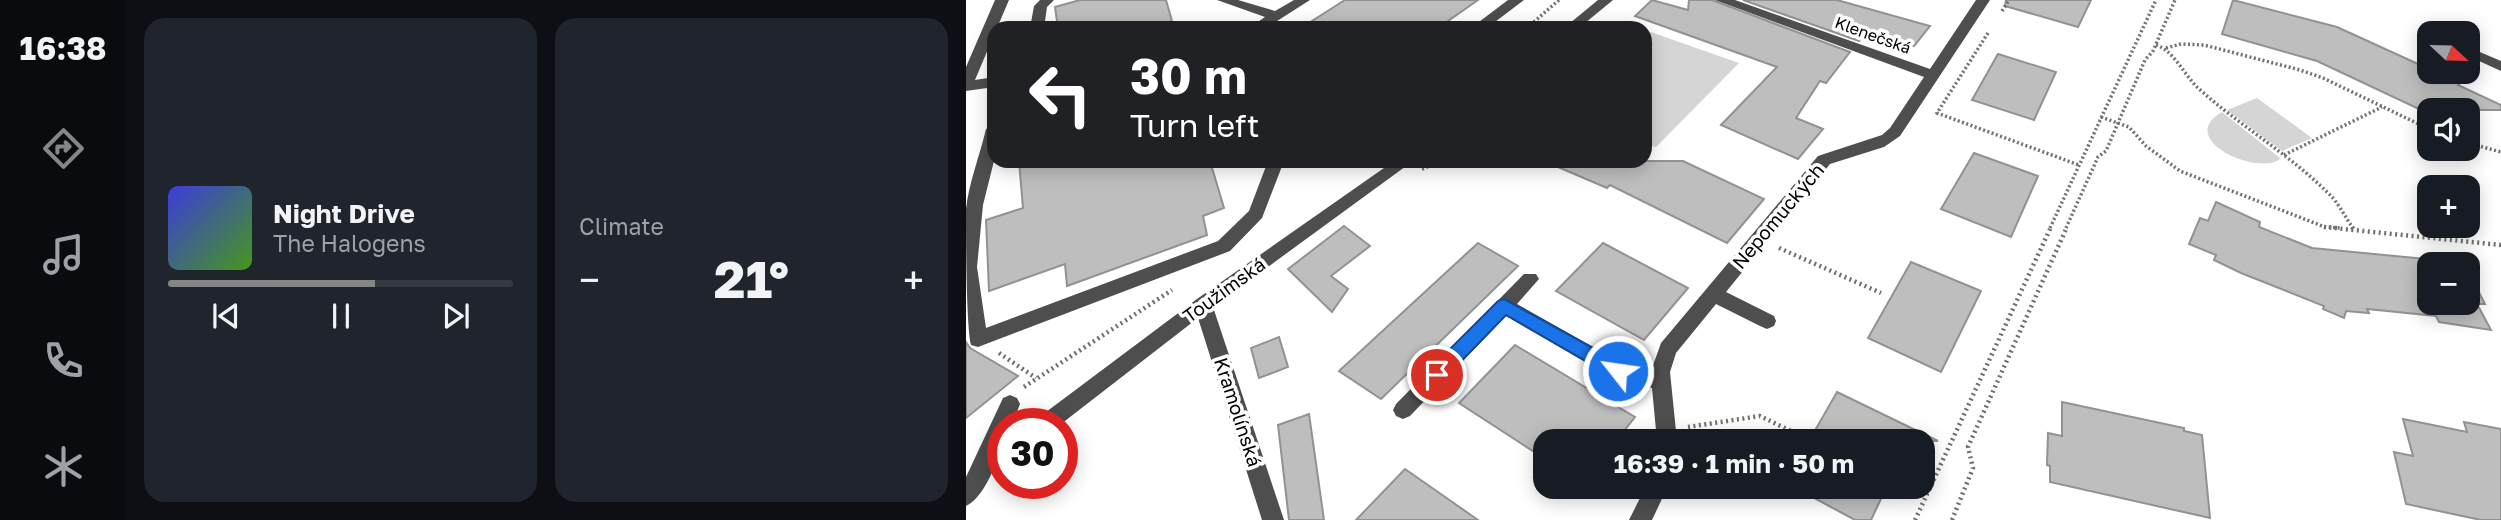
<!DOCTYPE html>
<html lang="en">
<head>
<meta charset="utf-8">
<style>
  :root { --surface:#171b24; --page:#20242c; --text:#f1f3f6; --muted:#9ea1a6; --line:#363941; --accent:#858687 }
  body { margin:0; font-family:"Golos Text",sans-serif; background:var(--page); color:var(--text); height:100vh; display:flex; flex-direction:column; font-size:26px; white-space:nowrap }
  * { box-sizing:border-box; margin:0 }
  p { font-size:23px; color:var(--muted) }
  .icon { flex:none; width:38px; height:38px; fill:none; stroke:currentColor; stroke-width:2; stroke-linecap:round; stroke-linejoin:round }
  .map { position:relative; flex:1; overflow:hidden }
  .details { display:flex; flex-direction:column; gap:18px; padding:18px; background:#0d0f14; width:840px }
  .details>* { flex:none }
  .hud { position:absolute; left:21px; top:21px; width:665px; height:147px; border-radius:21px; box-shadow:0 4px 18px #0003; background:#202124; color:#fff; overflow:hidden }
  .needle { width:46px; rotate:112deg }
  .fabs { position:absolute; left:1451px; top:21px; display:grid; gap:14px }
  .fabs a { display:grid; place-items:center; width:63px; height:63px; border-radius:14px; background:var(--surface); box-shadow:0 4px 18px #0003; font-size:35px }
  .speed { position:absolute; left:21px; top:408px; display:flex; gap:14px; font-size:35px; font-weight:700; text-align:center }
  .speed>* { display:grid; place-content:center; width:91px; height:91px; border-radius:50%; background:var(--surface); box-shadow:0 4px 18px #0003; line-height:1 }
  .speed .limit { border:10px solid #d22; background:#fff; color:#111 }
  .pin { position:absolute; display:grid; place-items:center; width:60px; height:60px; color:#fff; margin:-30px; border:4px solid #fff; border-radius:50%; box-shadow:0 2px 7px #0007 }
  .me { position:absolute; width:77px; margin:-38px; rotate:300deg; stroke-linejoin:round; filter:drop-shadow(0 0 5px #0008) }
  .turn { display:flex; align-items:center; gap:24px; height:147px; padding:0 28px; font-size:32px }
  .turn .icon { width:91px; height:91px; stroke-width:2.5 }
  .turn b { display:block; font-size:49px; line-height:60px }
  .big { font-size:52px; font-weight:700; line-height:1.1 }
  .details .widget { flex:1; display:flex; flex-direction:column; justify-content:center; gap:10px; min-width:0; padding:0 24px; border-radius:21px; background:var(--page) }
  .song { display:flex; align-items:center; gap:21px }
  .cover { width:84px; height:84px; border-radius:10px; background:linear-gradient(135deg,hsl(240 70% 55%),hsl(100 70% 35%)) }
  .played { height:7px; border-radius:4px; background:linear-gradient(90deg,var(--accent) 60%,var(--line) 60%) }
  .keys { display:flex; justify-content:space-around; direction:ltr }
  .heat { display:flex; justify-content:space-between; align-items:center; font-size:38px; direction:ltr }
  .details .tiles { flex:1; display:grid; gap:18px; grid-template-columns:repeat(2,1fr) }
  .trip { position:absolute; left:567px; top:429px; width:402px; height:70px; border-radius:21px; background:var(--surface); box-shadow:0 4px 18px #0003; font-weight:700; line-height:70px; text-align:center }
  main { display:flex; flex:1; min-height:0 }
  .dock { display:flex; flex-direction:column; width:126px; justify-content:space-around; align-items:center; background:#090b0e; color:var(--muted) }
  .dock .icon { width:49px; height:49px }
  .dock .current { color:var(--accent) }
  .dock b { font-size:32px; color:var(--text) }
  .map>svg:first-child { display:block }
</style>
</head>
<body>
<main>
<nav class="dock">
<b>16:38</b>
<svg class="icon current" aria-label="directions" viewBox="0 0 24 24"><path d="M12 3l9 9-9 9-9-9zM9 14v-3h6M13 9l2 2-2 2"/></svg>
<svg class="icon" aria-label="music" viewBox="0 0 24 24"><path d="M9 18V5l10-2v13"/><circle cx="6" cy="18" r="3"/><circle cx="16" cy="16" r="3"/></svg>
<svg class="icon" aria-label="phone" viewBox="0 0 24 24"><path d="M5 4h4l2 5-3 2q2 4 5 5l2-3 5 2v4C11 20 4 13 5 4z"/></svg>
<svg class="icon" aria-label="climate" viewBox="0 0 24 24"><path d="M12 3v18M4 7l16 10M4 17L20 7"/></svg>
</nav>
<section class="details">
<div class="tiles">
<div class="widget">
<div class="song"><i class="cover"></i><div><b>Night Drive</b><p>The Halogens</p></div></div>
<div class="played"></div>
<div class="keys"><svg class="icon" aria-label="previous" viewBox="0 0 24 24"><path d="M18 5L8 12l10 7zM5 5v14"/></svg><svg class="icon" aria-label="pause" viewBox="0 0 24 24"><path d="M8 5v14M16 5v14"/></svg><svg class="icon" aria-label="next" viewBox="0 0 24 24"><path d="M6 5l10 7-10 7zM19 5v14"/></svg></div>
</div>
<div class="widget"><p>Climate</p>
<div class="heat"><a>−</a><b class="big">21°</b><a>+</a></div>
</div>
</div>
</section>
<div class="map">
<svg width="1535" height="520" viewBox="0 0 1535 520">
  <rect width="100%" height="100%" fill="#fff"/>
  <g fill="#d5d5d5">
    <polygon points="679,30 773,63 690,147 679,143"/>
    <polygon points="1291,98 1346,138 1316,151 1261,110"/>
    <path d="M1256,112L1314,158L1313,160C1286,175 1210,138 1256,112Z"/>
  </g>
  <g fill="#bebebe" stroke="#929292" stroke-width="2">
    <polygon points="114,0 200,0 206,21 181,28 92,28 89,7"/>
    <polygon points="379,0 512,0 472,28 335,28"/>
    <polygon points="686,0 722,10 723,0 746,0 884,52 860,83 854,81 830,118 857,129 832,159 755,125 811,67 669,16"/>
    <polygon points="777,0 871,0 964,26 948,46 901,30 893,41"/>
    <polygon points="1040,0 1125,0 1112,27 1039,6"/>
    <polygon points="1267,0 1371,27 1463,69 1463,72 1469,72 1495,83 1492,85 1535,105 1535,110 1455,110 1351,61 1256,34"/>
    <polygon points="1032,54 1090,72 1068,120 1006,100"/>
    <polygon points="1008,153 1072,176 1045,237 975,209"/>
    <polygon points="53,161 244,161 258,208 237,216 241,235 101,286 99,264 23,291 20,220 57,208"/>
    <polygon points="578,161 717,161 798,199 761,243 644,185 641,188"/>
    <polygon points="1250,202 1294,222 1293,227 1346,248 1470,260 1473,264 1463,264 1463,303 1502,303 1502,271 1519,304 1511,304 1525,330 1473,322 1470,316 1401,309 1403,313 1380,311 1378,318 1357,309 1358,306 1275,273 1248,260 1250,255 1223,244 1234,218 1242,221"/>
    <polygon points="378,226 404,246 365,276 382,289 366,312 322,269"/>
    <polygon points="512,243 552,266 415,399 373,371"/>
    <polygon points="637,243 722,288 678,340 590,291"/>
    <polygon points="945,262 1015,291 975,372 902,338"/>
    <polygon points="313,337 322,367 293,378 285,348"/>
    <polygon points="0,342 4,348 52,376 0,418"/>
    <polygon points="549,345 669,417 650,441 579,441 579,459 493,403"/>
    <polygon points="871,392 972,441 843,441"/>
    <polygon points="1096,402 1218,428 1218,431 1236,435 1244,518 1084,482 1084,466 1081,465 1082,433 1096,436"/>
    <polygon points="343,414 358,520 323,520 312,425"/>
    <polygon points="1437,419 1501,432 1498,422 1535,429 1535,520 1515,520 1440,504 1428,452 1447,456"/>
    <polygon points="439,469 512,520 390,520"/>
    <polygon points="826,486 921,486 905,520 889,520"/>
  </g>
  <g fill="none" stroke-linecap="round" stroke-linejoin="round">
    <g stroke="#707070" stroke-width="3.5" stroke-dasharray="2 2.5" stroke-linecap="butt">
      <polyline points="1036,11 1043,0"/>
      <polyline points="561,28 593,0"/>
      <polyline points="1022,33 971,113 1113,165"/>
      <path d="M1190,45C1208,51 1217,73 1231,87C1272,125 1322,153 1362,193C1372,202 1379,217 1387,228"/>
      <polyline points="1200,48 1215,44 1238,45 1334,70 1357,78 1463,129"/>
      <polyline points="1135,117 1163,127 1180,146 1214,171 1359,227 1375,228"/>
      <polyline points="1502,143 1535,152"/>
      <polyline points="1318,155 1416,107"/>
      <polyline points="456,169 477,161"/>
      <polyline points="1084,228 1190,0"/>
      <polyline points="1100,228 1132,157 1140,151 1179,60 1187,51 1209,0"/>
    </g>
    <g stroke="#707070" stroke-width="4.5" stroke-dasharray="2 3.5" stroke-linecap="butt">
      <polyline points="1358,227 1535,245"/>
      <polyline points="1386,227 1388,230"/>
      <polyline points="813,248 915,293"/>
      <polyline points="33,353 70,378"/>
      <polyline points="58,387 206,290"/>
      <polyline points="722,427 794,416 829,433"/>
      <polyline points="949,520 1085,227"/>
      <polyline points="986,520 1007,468 1002,447 1101,227"/>
    </g>
    <g fill="#4e4e4e" fill-rule="evenodd">
      <polygon points="29,0 43,0 31,28 28,28 28,35 9,80 28,77 28,87 0,91 0,67"/>
      <polygon points="74,0 88,0 81,7 78,28 64,28 68,6"/>
      <polygon points="251,0 272,0 309,11 328,0 344,0 300,28 283,28 299,17"/>
      <polygon points="542,0 558,0 521,28 505,28"/>
      <polygon points="632,0 647,0 613,28 598,28"/>
      <polygon points="749,0 769,0 964,69 1010,0 1024,0 934,136 918,147 864,164 760,292 808,316 810,321 808,326 801,329 794,326 750,304 710,353 704,372 711,441 691,441 686,388 645,377 540,316 444,416 437,419 430,416 427,410 430,404 558,274 570,274 573,279 551,304 657,364 685,371 695,343 852,156 916,135 924,128 958,77"/>
      <polygon points="1502,47 1535,61 1535,71 1502,56"/>
      <path d="M28,124V161L17,205L11,267L20,328L252,241L283,211L302,161H318L296,218L264,251L12,347L5,345C0,324 0,234 0,209C3,182 14,155 20,129Z"/>
      <polygon points="428,161 447,161 247,307 318,520 296,520 232,318 95,424 69,424 72,418 231,299"/>
      <path d="M44,395L51,398L54,404L46,424H37C37,431 38,439 36,446C31,463 17,499 0,506V477L37,398Z"/>
      <polygon points="680,486 702,486 686,520 663,520"/>
    </g>
  </g>
  <polygon fill="#1a73e8" stroke="#114b97" stroke-width="2" points="538,299 658,365 661,371 658,376 652,378 646,376 540,315 477,380 471,382 464,380 462,375 464,369 532,301"/>
  <g text-anchor="middle" stroke-width="7" stroke-linejoin="round" paint-order="stroke">
    <g font-size="16" fill="#000" stroke="#fff">
      <text transform="translate(907 35) rotate(20)" y="6">Klenečská</text>
    </g>
    <g font-size="19" fill="#000" stroke="#fff">
      <text transform="translate(812 216) rotate(-50)" y="7">Nepomuckých</text>
      <text transform="translate(258 290) rotate(-36)" y="7">Toužimská</text>
      <text transform="translate(272 412) rotate(72)" y="7">Kramolínská</text>
    </g>
  </g>
</svg>
<div class="fabs">
<a><svg class="needle" viewBox="-14 -14 28 28"><path d="M0-13l5 13h-10z" fill="#e53935"/><path d="M0 13l5-13h-10z" fill="#9ea1a6"/></svg></a>
<a><svg class="icon" aria-label="sound" viewBox="0 0 24 24"><path d="M4 9h4l5-4v14l-5-4H4zM17 9q2 3 0 6"/></svg></a>
<a>+</a>
<a>−</a>
</div>
<div class="speed"><div class="limit">30</div></div>
<div class="pin" style="left:471px;top:375px;background:#d93025"><svg class="icon" aria-label="arrive" viewBox="0 0 24 24"><path d="M6 21V4h12l-3 4 3 4H6"/></svg></div>
<svg class="me" style="left:652px;top:371px" viewBox="-20 -20 40 40"><circle r="17" fill="#1a73e8" stroke="#fff" stroke-width="3"/><path d="M0-11L8 9 0 5-8 9z" fill="#fff"/></svg>
<div class="trip">16:39 · 1 min · 50 m</div>
<div class="hud">
<div class="turn"><svg class="icon" aria-label="left" viewBox="0 0 24 24"><path d="M17 20v-9H6M10 6l-5 5 5 5"/></svg><div><b>30 m</b>Turn left</div></div>
</div>
</div>
</main>
</body>
</html>
